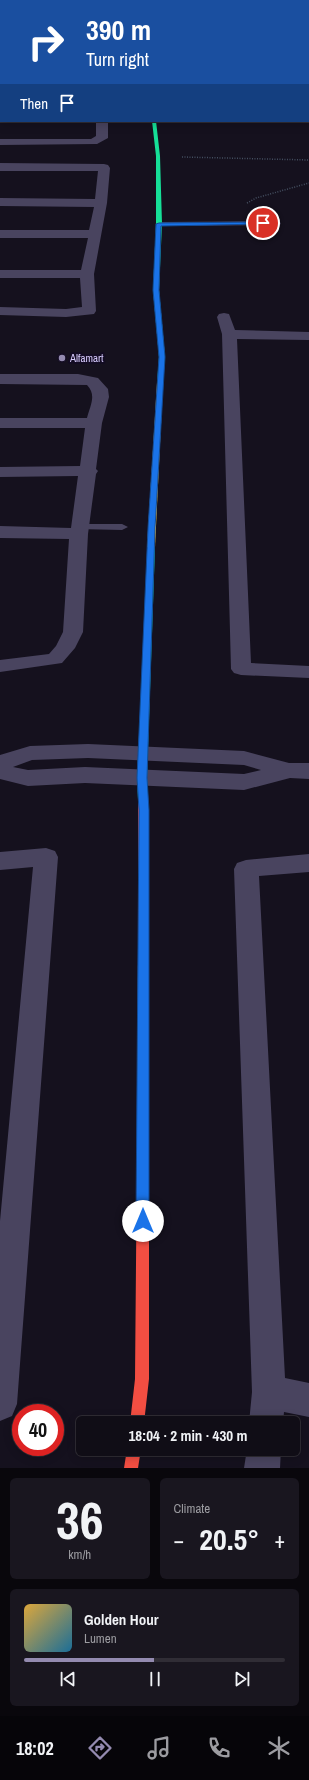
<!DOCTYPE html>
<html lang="en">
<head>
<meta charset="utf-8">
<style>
  :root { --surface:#100d16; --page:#19161f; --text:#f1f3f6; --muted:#9c9ca1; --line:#302d35; --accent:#948bb0 }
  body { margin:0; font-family:"Archivo Narrow",sans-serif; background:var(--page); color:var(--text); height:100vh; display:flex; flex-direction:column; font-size:15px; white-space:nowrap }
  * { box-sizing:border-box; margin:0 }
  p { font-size:13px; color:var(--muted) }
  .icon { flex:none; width:22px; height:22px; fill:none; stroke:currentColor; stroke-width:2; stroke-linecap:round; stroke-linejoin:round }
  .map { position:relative; height:1468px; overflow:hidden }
  .details { display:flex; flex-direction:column; gap:10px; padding:10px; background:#09070c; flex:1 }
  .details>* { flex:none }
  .hud { position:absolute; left:0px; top:0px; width:309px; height:122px; box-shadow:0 2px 10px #0003,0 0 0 1px var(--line); background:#1a4fa0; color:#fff; overflow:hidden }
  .speed { position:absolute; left:12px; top:1404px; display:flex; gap:8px; font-size:20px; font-weight:700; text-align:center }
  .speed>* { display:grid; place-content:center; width:52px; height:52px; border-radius:50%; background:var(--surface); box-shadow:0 2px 10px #0003,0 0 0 1px var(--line); line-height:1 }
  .speed .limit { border:6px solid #d22; background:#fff; color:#111 }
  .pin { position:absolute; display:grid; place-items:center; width:34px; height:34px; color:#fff; margin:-17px; border:2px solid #fff; border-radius:50%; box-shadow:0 1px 4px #0007 }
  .me { position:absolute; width:44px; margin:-22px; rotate:0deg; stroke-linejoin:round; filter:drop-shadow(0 0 3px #0008) }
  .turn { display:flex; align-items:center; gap:14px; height:84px; padding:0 20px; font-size:18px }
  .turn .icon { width:52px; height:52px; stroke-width:2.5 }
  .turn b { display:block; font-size:28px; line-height:34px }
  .then { display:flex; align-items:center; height:38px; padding:0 20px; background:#0003; gap:8px; font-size:15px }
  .big { font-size:30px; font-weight:700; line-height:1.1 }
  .details .widget { flex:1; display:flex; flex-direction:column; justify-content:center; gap:6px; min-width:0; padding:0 14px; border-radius:6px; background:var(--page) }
  .details .dial { align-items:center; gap:0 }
  .dial b { font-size:52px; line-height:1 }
  .song { display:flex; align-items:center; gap:12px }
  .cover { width:48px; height:48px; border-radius:6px; background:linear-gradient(135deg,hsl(40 70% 55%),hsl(200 70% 35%)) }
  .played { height:4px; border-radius:2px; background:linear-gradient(90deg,var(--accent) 50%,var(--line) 50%) }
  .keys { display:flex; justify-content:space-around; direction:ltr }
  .heat { display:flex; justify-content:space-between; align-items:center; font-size:22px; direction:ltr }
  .details .tiles { flex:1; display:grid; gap:10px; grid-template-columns:1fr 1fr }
  .widget:last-child { grid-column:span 2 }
  .trip { position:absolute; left:76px; top:1416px; width:224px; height:40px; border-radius:6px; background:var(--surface); box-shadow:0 2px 10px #0003,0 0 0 1px var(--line); font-weight:700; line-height:40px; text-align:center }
  .menu { display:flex; height:64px; justify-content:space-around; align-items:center; background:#060509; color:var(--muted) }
  .menu .icon { width:28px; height:28px }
  .menu .active { color:var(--accent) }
  .menu b { font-size:18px; color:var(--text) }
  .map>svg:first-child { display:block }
</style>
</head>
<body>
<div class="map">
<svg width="309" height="1468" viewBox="0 0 309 1468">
  <rect width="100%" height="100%" fill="#15111e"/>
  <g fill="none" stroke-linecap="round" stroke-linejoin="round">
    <g stroke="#444f60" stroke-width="1.5" stroke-dasharray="1 1.5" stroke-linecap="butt">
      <polyline points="182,157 309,160"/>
      <polyline points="247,203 256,198 309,183"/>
    </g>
    <g fill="#49445f" fill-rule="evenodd">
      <rect x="159" y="0" width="6" height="1"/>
      <polygon points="277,221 281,223 280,225 159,226 155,224 159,222"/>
      <polygon points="81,524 122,524 128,527 122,530 77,529 75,527 77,525"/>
    </g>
    <g fill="#49445f" fill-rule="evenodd">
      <rect x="0" y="3" width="1" height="6"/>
      <rect x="0" y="48" width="1" height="7"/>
      <rect x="308" y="55" width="1" height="6"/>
      <rect x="0" y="65" width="1" height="6"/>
      <polygon points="0,83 1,83 0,90"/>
      <rect x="0" y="108" width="1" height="6"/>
      <polygon points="96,121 108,121 108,138 97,144 0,145 0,139 91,139 96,136"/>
      <polygon points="0,163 104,164 108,165 110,168 107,203 94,274 96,311 94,314 66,317 0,315 0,307 66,309 82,307 80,278 0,278 0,270 81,270 88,238 0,238 0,230 89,230 94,207 0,206 0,198 95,199 98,171 0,171"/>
      <polygon points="224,313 229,314 235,330 309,332 309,340 237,339 251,663 309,666 309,678 241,675 234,673 231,669 222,334 217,317 219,314"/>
      <path d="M0,374H78L98,378L108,389L109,397L102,423L96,469L98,471L96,474L88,534L83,632L75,648L62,663L0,672V660L49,654L56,646L63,632L69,539L0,538V526L71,528L78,476L0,477V467L80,466L85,428H0V418H87C90,406 97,395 87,385L0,384Z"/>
      <path d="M88,744L244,751L289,763H309V779L290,778L244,790L85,783L28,786L0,779V755L30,746ZM88,758L244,765L261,770L244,774L85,767L28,770L13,767L32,760Z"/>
      <polygon points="46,848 55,851 58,857 17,1404 12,1416 0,1421 0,1221 33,867 0,870 0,852"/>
      <polygon points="309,854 309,872 259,876 285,1378 309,1383 309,1417 284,1412 283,1423 249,1423 252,1392 234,869 237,863 246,860"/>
      <polygon points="247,1449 281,1449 280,1468 244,1468"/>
    </g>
    <g fill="#16e098" fill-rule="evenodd">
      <polygon points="299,0 309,0 309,1"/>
      <polygon points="152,121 156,121 160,156 162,224 159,290 165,357 163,383 160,385 157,383 159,357 153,290 156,224 156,156"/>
      <polygon points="148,545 154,545 155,547 147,778 148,799 143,802 138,799 137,778"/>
    </g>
    <g fill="#ffcf43" fill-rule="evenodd">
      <polygon points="160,381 163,383 155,547 151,549 147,547 157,383"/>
      <polygon points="143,956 147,957 148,960 149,1149 147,1153 143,1154 139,1153 137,1149 138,960 139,957"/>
    </g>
    <g fill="#f24e42" fill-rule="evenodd">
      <polygon points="143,796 148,799 148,960 147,963 143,964 139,963 138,960 138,799"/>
      <polygon points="143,1144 147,1145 149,1149 149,1379 144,1423 130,1423 135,1379 137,1149 139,1145"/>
      <polygon points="127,1449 141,1449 138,1468 124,1468"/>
    </g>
  </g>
  <polygon fill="#1a73e8" stroke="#114b97" points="263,222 265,222 265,224 161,226 159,290 165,357 155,528 147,778 149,810 149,1221 147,1225 143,1227 138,1225 136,1221 139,810 137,778 148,528 159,357 153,290 156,224 159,223"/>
  <circle fill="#948bb0" stroke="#130c23" stroke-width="1.5" cx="62" cy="358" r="4"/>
  <g text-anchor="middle" stroke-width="4" stroke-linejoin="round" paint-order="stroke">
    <g font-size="11" fill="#d9cdff" stroke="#130c23" text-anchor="start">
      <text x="70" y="362">Alfamart</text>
    </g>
  </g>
</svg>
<div class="speed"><div class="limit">40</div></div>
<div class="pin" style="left:263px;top:223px;background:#d93025"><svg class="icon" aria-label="arrive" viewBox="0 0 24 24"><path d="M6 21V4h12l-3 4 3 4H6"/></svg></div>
<svg class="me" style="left:143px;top:1221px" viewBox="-20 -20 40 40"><circle r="19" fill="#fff"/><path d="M0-13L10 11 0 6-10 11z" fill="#1a73e8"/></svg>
<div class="trip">18:04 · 2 min · 430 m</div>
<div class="hud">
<div class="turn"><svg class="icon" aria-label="right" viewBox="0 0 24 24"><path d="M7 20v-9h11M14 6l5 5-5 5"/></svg><div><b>390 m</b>Turn right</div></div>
<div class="then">Then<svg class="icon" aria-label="arrive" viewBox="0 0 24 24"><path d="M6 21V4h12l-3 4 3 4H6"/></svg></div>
</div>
</div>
<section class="details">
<div class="tiles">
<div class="widget dial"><b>36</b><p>km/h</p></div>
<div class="widget"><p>Climate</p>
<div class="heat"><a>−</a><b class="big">20.5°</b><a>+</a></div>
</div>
<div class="widget">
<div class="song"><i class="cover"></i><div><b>Golden Hour</b><p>Lumen</p></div></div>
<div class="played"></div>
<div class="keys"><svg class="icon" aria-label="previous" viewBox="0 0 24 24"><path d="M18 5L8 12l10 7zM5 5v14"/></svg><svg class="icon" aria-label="pause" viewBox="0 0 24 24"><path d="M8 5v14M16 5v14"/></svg><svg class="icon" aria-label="next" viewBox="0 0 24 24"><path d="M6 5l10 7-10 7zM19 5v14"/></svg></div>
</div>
</div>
</section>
<nav class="menu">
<b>18:02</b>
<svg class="icon active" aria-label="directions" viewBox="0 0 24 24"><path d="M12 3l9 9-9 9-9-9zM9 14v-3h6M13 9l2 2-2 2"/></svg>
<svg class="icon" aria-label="music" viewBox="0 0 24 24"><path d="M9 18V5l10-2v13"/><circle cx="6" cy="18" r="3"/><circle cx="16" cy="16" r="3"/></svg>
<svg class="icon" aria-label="phone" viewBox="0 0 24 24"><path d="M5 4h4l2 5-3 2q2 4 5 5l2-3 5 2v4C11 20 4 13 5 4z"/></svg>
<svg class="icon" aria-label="climate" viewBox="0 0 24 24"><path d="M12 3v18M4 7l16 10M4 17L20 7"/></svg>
</nav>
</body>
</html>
